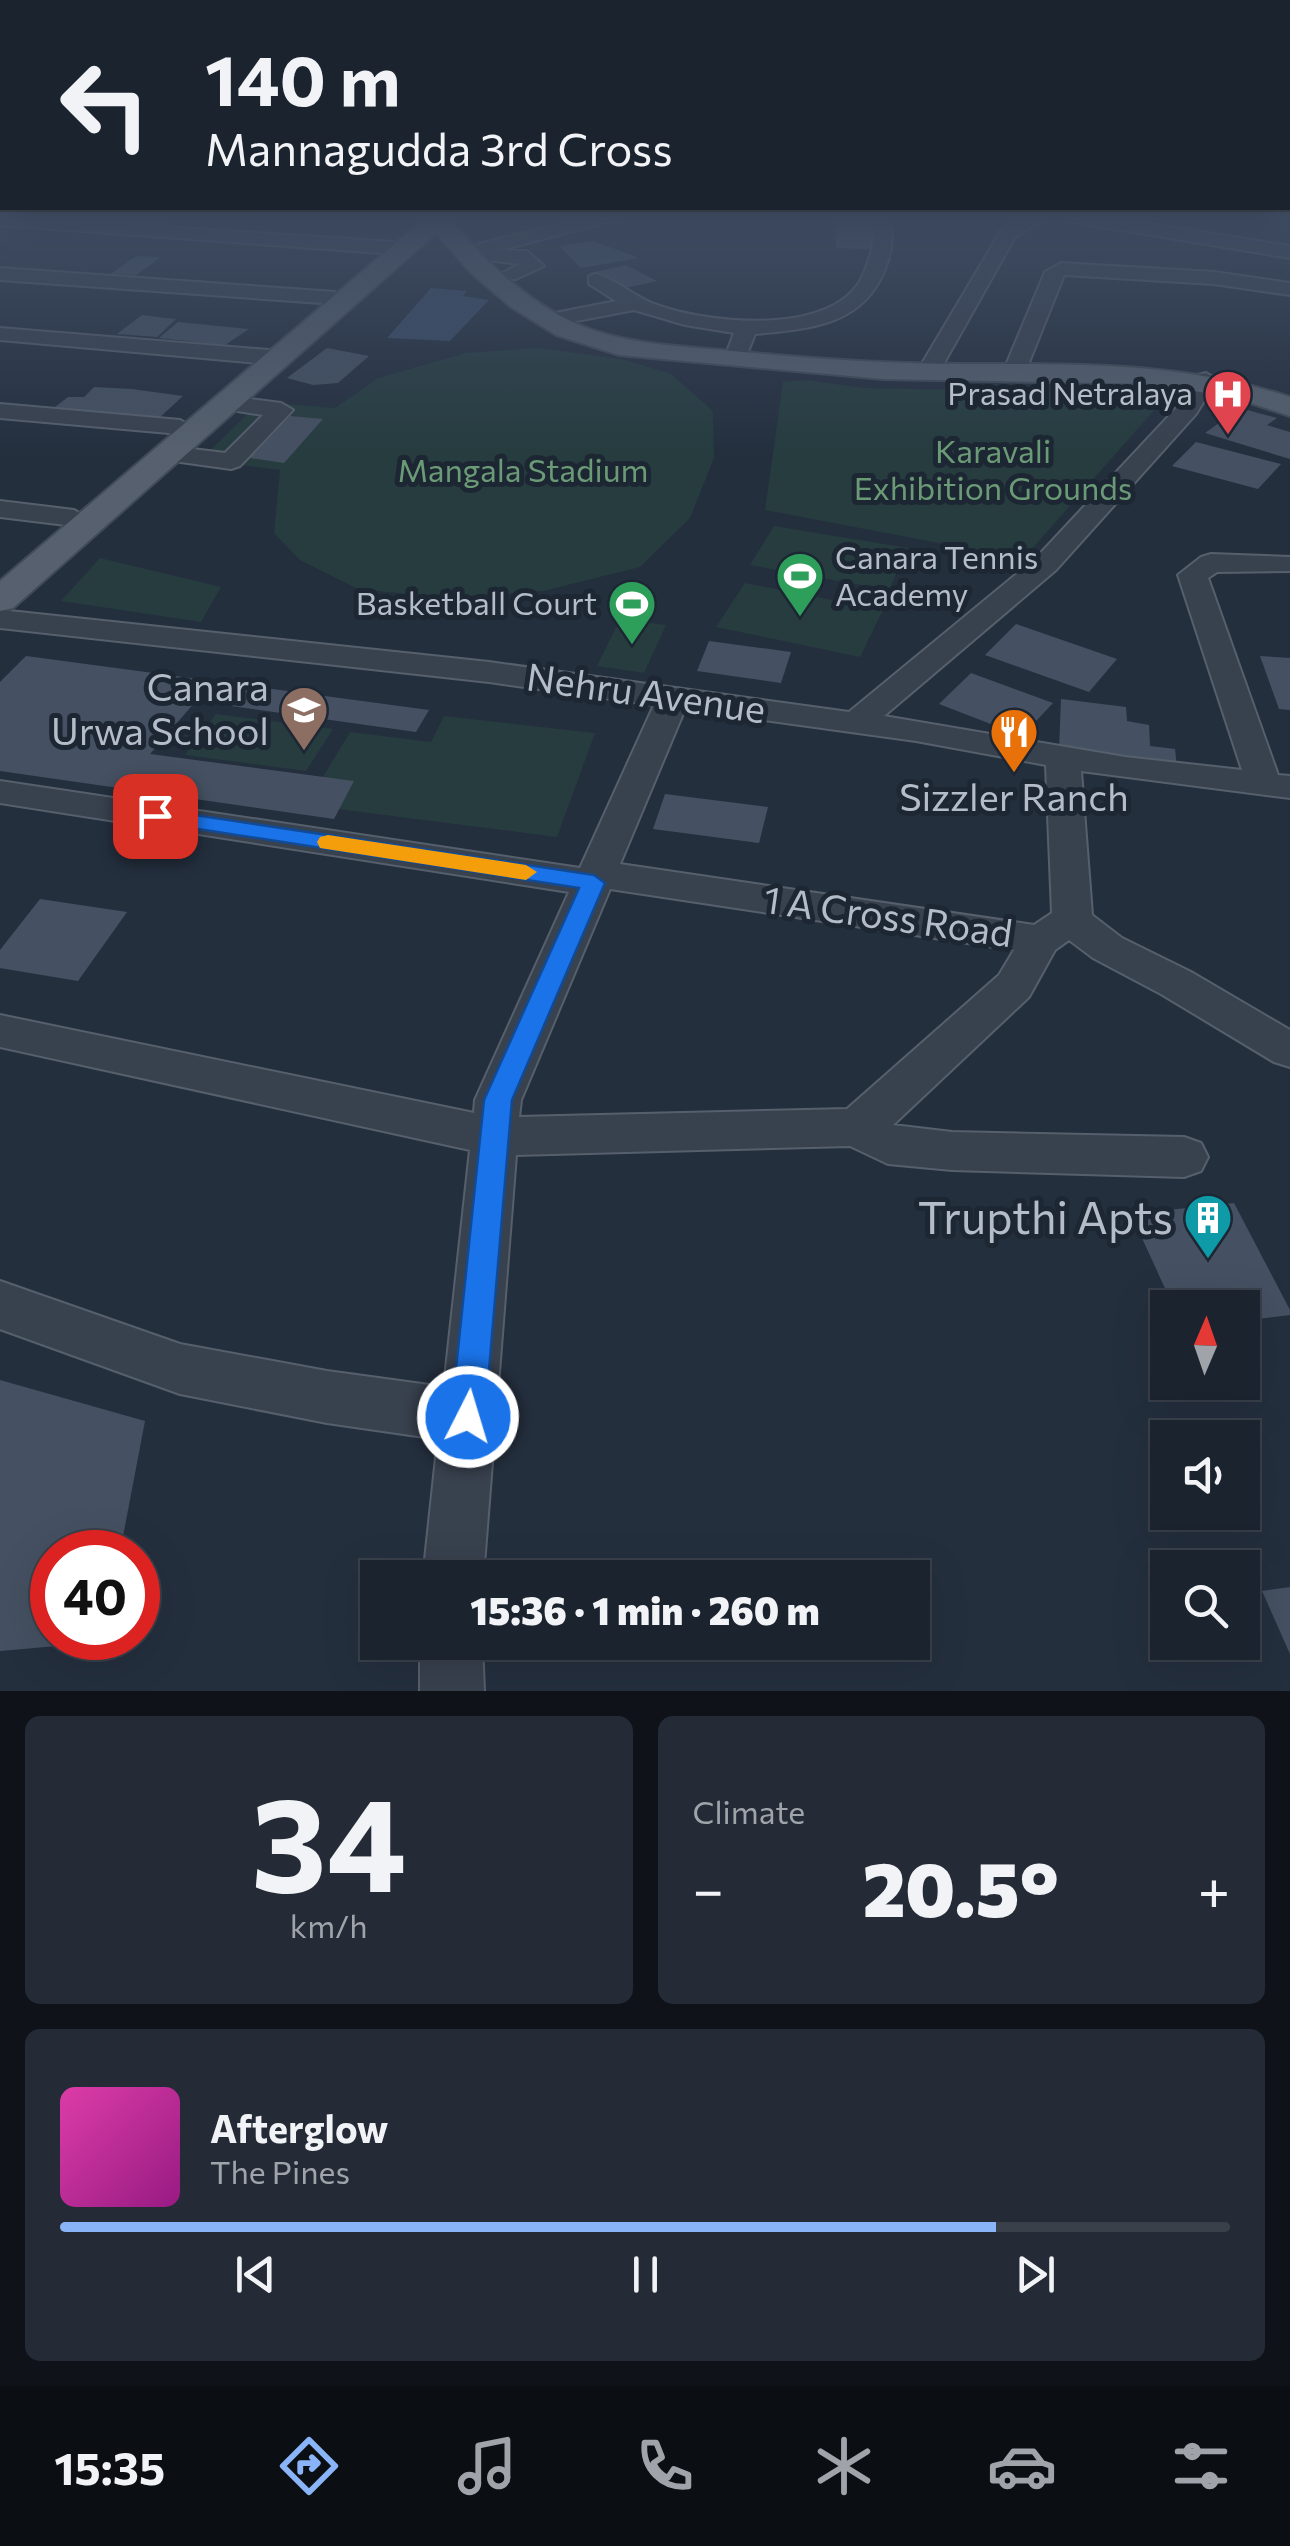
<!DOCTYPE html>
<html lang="en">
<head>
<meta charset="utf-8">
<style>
  :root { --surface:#1b232e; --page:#242b36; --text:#f1f3f6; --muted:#a0a4aa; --line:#39404a; --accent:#8ab4f8 }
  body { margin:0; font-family:Commissioner,sans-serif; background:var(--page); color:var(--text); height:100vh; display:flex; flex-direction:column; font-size:38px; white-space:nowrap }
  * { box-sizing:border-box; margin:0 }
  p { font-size:32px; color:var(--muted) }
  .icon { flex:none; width:55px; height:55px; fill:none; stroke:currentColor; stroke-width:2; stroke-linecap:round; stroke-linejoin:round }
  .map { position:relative; height:1691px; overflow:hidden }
  .sheet { display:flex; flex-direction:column; gap:25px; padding:25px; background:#0f1319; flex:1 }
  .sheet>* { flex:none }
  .banner { position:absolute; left:0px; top:0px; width:1290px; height:210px; box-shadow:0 10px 40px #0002,0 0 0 2px var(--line); background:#1b232e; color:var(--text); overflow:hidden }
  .needle { width:65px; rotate:2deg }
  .controls { position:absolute; left:1150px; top:1290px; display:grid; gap:20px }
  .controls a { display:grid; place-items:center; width:110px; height:110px; border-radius:0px; background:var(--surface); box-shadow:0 10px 40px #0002,0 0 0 2px var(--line); font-size:50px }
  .speed { position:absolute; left:30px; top:1530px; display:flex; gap:20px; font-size:50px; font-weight:700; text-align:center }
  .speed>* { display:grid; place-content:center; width:130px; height:130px; border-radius:50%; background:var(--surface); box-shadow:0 10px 40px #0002,0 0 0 2px var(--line); line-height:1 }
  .speed .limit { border:15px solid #d22; background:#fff; color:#111 }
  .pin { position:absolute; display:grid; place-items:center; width:85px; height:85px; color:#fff; margin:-42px; border-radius:20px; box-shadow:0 5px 15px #0006 }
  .me { position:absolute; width:110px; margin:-55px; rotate:5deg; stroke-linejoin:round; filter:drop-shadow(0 0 8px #0008) }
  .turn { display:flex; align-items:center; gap:35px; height:210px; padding:0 40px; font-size:45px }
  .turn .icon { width:130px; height:130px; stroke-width:2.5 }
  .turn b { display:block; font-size:70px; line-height:85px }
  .big { font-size:75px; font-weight:800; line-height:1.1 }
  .sheet .widget { flex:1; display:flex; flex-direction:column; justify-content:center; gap:15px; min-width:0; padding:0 35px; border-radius:15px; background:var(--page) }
  .sheet .dial { align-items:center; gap:0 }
  .dial b { font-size:130px; line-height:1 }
  .song { display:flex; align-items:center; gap:30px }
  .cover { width:120px; height:120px; border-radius:15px; background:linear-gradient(135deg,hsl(320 70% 55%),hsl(310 70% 35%)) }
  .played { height:10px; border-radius:5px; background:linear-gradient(90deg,var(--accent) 80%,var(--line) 80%) }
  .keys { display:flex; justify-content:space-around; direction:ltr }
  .heat { display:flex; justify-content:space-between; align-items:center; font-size:55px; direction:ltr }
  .sheet .tiles { flex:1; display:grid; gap:25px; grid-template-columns:1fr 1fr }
  .widget:last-child { grid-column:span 2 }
  .trip { position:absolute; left:360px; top:1560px; width:570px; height:100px; border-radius:0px; background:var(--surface); box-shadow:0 10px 40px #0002,0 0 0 2px var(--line); font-weight:800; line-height:100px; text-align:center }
  .dock { display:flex; height:160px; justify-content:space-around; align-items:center; background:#0b0e12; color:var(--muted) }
  .dock .icon { width:70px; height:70px }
  .dock .active { color:var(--accent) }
  .dock b { font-size:45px; color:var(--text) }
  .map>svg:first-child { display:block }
</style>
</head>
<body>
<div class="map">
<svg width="1290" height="1691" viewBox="0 0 1290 1691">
  <rect width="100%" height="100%" fill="#242f3e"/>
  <g fill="#263c3f">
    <polygon points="538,348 621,359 671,374 713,411 714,458 690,518 640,567 543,591 448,598 358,589 300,560 274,533 280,470 200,460 260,402 335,408 378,378 466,353"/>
    <polygon points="807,380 863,388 1123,393 1152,401 1156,408 1023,559 765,510 783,382"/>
    <polygon points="774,526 908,548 889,590 750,565"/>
    <polygon points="100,558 221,587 201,622 61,601"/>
    <polygon points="745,583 883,610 860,657 716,627"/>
    <polygon points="620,619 666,625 644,673 597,666"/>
    <polygon points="216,714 333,729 306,771 185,755"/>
    <polygon points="444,716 595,733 557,837 306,805 350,732 431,742"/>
  </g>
  <polygon fill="#394c67" points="431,288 467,291 463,296 489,300 450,341 387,338"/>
  <g fill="#455162">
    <polygon points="124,216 177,216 166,224 117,221"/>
    <polygon points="835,216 872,216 882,250 836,248"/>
    <polygon points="593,241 639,258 581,268 559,246"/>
    <polygon points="136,256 161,257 136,275 111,274"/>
    <polygon points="626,265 657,281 625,288 590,273"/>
    <polygon points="142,315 166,318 176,319 157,337 117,334"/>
    <polygon points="178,322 249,329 225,345 159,338"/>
    <polygon points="327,348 369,356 338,383 313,385 287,378"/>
    <polygon points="94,387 132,389 183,396 158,419 51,410 68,397 84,397"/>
    <polygon points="1240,408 1277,418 1267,425 1290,432 1290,459 1205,433"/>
    <polygon points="290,416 323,419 284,463 250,458"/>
    <polygon points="1196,442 1281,464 1258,489 1172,466"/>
    <polygon points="1016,624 1117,659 1089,692 985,655"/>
    <polygon points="709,641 791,652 781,683 697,671"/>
    <polygon points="26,656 429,710 416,732 196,701 150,754 354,781 334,819 0,771 0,682"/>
    <polygon points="1260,656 1290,658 1290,710 1279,709"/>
    <polygon points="971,673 1053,703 1022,736 939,704"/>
    <polygon points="1061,699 1126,707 1127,721 1149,725 1150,746 1175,749 1177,767 1059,751"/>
    <polygon points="665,794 768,807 759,843 653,829"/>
    <polygon points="40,899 127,912 78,981 0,968 0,950"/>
    <polygon points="1234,1203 1290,1310 1290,1315 1242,1321 1242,1308 1174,1308 1131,1214"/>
    <polygon points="0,1380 145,1421 120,1552 52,1552 52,1638 104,1638 103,1642 0,1651"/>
    <polygon points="1290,1587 1290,1654 1262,1591"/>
  </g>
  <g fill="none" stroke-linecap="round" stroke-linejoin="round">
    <g stroke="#565f6c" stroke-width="4">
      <g id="minor">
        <polygon points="0,216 394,242 403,248 394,254 0,225"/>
        <polygon points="413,216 434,216 434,217 425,222"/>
        <polygon points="597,216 631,216 501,250 527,251 544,266 516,279 502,279 499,275 520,264 485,260 484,253 476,248 478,244"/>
        <path d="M869,216H887C895,234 892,251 885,269C863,326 808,329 755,334L746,357L738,359L727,352L734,333L685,325L634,310L545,327L534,321L545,315L616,301L589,284V276L596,274C617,280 636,298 657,305C709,324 836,337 863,275C871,256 878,237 869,216Z"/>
        <polygon points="1026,216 1050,216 1015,237 939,372 928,379 920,377 917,372 1002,229"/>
        <polygon points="1057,216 1102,216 1290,246 1290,258 1066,221"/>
        <polygon points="1061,263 1214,272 1290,283 1290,295 1214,284 1064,275 1028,365 1025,370 1009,370 1006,365 1045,272"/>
        <polygon points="0,268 335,292 345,298 335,304 0,280"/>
        <polygon points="0,328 281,351 292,358 281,365 0,340"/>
        <path d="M1206,373L1217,380L1196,414L1056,570L884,716L1125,757L1242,770L1178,575L1201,557L1211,554L1290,557V571L1217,572L1208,578L1278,775L1290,776V798L1081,771L1092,915L1122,938L1191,972L1290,1030V1067L1274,1062L1161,994L1093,958L1069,940L1055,950L1029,997L893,1125L952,1132L1184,1137L1201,1143L1208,1157L1201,1171L1184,1177L952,1170L888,1164L850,1146L516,1155L483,1578H423L438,1439L327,1423L180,1394L0,1329V1281L180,1344L327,1371L444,1387L470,1150L0,1047V1015L474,1113L475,1100L569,892L0,803V781L580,868L654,705L489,682L0,628V610L489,662L849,712L1036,558L1179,405L1198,375ZM685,709L916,741L1046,765L1052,913L1034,925L620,864ZM610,889L1014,950L999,975L847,1109L519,1117L521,1100Z"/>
        <polygon points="227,396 281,403 293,410 240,466 231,469 159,459 155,454 168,446 225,453 263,415 219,408 215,403"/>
        <polygon points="0,404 180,420 192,427 180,434 0,418"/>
        <polygon points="0,501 74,510 88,518 74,526 0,517"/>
        <polygon points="420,1642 482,1642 484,1691 420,1691"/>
      </g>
    </g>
    <g stroke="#414a57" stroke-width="4">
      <path id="major" d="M432,217L449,219C486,261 525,301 577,324C626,345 681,346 733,351C811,359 889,364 968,364C1079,364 1183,362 1290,397V416L1235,398L1153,384L884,379L619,355L556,335L511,307L470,272L436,233L13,608L0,611V581L424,219Z"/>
    </g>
    <use href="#minor" fill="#38414e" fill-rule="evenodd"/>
    <use href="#major" fill="#56606e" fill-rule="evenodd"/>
  </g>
  <linearGradient id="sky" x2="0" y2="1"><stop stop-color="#141a22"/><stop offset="0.48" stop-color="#3f4d63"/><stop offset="1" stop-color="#3f4d63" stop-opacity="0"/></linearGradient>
  <rect width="1290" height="453" fill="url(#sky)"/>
  <polygon fill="#1a73e8" stroke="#114b97" stroke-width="2.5" points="155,809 594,875 605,883 512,1100 485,1417 480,1429 468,1434 456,1429 451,1417 484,1100 579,888 147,821 144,816"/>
  <polygon fill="#f59e0b" points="328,835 526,865 537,872 526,880 320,848 317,842 320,837"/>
  <defs>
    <g id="hospital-pin" transform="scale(2.5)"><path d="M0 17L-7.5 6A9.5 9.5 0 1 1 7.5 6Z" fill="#e0444e" stroke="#1d2633"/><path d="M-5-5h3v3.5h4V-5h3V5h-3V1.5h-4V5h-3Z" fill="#fff"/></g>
    <g id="stadium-pin" transform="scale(2.5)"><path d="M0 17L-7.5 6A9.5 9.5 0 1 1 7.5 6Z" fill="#2e9e5b" stroke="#1d2633"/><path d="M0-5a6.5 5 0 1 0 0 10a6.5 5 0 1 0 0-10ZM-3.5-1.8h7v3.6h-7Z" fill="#fff"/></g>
    <g id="school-pin" transform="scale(2.5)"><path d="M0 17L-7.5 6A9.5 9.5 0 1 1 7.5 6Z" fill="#8d6e63" stroke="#1d2633"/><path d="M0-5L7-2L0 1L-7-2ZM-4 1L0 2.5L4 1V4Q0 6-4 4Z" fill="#fff"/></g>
    <g id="restaurant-pin" transform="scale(2.5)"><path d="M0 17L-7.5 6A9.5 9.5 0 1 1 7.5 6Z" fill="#e8710a" stroke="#1d2633"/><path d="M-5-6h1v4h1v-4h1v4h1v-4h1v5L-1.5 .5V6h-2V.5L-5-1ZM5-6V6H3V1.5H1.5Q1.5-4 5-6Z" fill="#fff"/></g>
    <g id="building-pin" transform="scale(2.5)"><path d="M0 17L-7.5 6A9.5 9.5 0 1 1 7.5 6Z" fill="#0f9aa8" stroke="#1d2633"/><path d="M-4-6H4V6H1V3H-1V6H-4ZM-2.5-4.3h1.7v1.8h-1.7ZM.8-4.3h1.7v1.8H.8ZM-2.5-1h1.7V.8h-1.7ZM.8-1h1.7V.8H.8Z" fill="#fff"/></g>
  </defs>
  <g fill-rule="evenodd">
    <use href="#hospital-pin" x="1228" y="394"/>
    <use href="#stadium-pin" x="800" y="576"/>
    <use href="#stadium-pin" x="632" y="604"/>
    <use href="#school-pin" x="304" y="710"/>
    <use href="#restaurant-pin" x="1014" y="732"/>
    <use href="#building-pin" x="1208" y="1218"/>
  </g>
  <g text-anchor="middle" stroke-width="10" stroke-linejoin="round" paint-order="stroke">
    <g font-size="32" fill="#b4bcc9" stroke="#1d2633" text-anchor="end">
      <text x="1193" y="405">Prasad Netralaya</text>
      <text x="835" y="569" text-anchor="start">Canara Tennis<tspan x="835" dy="37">Academy</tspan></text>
      <text x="597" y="615">Basketball Court</text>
    </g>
    <g font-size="32" fill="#6b9a76" stroke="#1d2633">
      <text x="993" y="463">Karavali<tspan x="993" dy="37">Exhibition Grounds</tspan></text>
      <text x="523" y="482">Mangala Stadium</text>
    </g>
    <g font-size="38" fill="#b4bcc9" stroke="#1d2633" text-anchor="end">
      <text x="269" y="701">Canara<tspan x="269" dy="44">Urwa School</tspan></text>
      <text x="1014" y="811" text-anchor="middle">Sizzler Ranch</text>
    </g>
    <g font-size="38" fill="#b4bcc9" stroke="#1d2633">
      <text transform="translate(646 694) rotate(8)" y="13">Nehru Avenue</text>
      <text transform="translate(888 917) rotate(8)" y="13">1 A Cross Road</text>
    </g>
    <g font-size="45" fill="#b4bcc9" stroke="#1d2633" text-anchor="end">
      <text x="1173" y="1234">Trupthi Apts</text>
    </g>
  </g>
</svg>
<div class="controls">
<a><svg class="needle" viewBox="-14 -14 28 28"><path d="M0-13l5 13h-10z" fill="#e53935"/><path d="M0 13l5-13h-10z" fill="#a0a4aa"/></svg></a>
<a><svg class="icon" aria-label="sound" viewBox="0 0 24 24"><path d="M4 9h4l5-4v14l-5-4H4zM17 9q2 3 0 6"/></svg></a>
<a><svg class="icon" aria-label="search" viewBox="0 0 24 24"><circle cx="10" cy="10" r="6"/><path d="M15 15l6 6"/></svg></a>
</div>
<div class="speed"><div class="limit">40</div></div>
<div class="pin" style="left:155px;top:816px;background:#d93025"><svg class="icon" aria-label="arrive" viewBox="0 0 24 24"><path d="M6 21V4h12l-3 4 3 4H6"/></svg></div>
<svg class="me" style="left:468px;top:1417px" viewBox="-20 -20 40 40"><circle r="17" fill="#1a73e8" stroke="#fff" stroke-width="3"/><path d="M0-11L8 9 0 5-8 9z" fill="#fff"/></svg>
<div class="trip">15:36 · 1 min · 260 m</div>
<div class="banner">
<div class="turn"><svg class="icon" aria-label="left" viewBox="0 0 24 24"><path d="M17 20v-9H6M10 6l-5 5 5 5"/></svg><div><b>140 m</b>Mannagudda 3rd Cross</div></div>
</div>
</div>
<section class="sheet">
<div class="tiles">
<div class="widget dial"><b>34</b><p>km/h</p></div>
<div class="widget"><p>Climate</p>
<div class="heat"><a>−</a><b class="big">20.5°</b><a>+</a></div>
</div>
<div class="widget">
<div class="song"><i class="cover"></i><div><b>Afterglow</b><p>The Pines</p></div></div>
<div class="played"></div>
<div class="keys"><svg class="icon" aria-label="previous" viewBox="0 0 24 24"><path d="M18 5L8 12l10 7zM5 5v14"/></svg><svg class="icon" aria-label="pause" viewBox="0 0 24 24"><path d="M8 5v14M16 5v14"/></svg><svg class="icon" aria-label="next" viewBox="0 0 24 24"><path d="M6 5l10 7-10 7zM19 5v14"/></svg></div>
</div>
</div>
</section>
<nav class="dock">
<b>15:35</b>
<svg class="icon active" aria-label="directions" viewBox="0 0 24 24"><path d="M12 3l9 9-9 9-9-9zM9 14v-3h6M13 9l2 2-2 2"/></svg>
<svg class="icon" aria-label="music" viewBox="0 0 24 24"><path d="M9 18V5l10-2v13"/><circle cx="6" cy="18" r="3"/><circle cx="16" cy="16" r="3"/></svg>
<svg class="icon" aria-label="phone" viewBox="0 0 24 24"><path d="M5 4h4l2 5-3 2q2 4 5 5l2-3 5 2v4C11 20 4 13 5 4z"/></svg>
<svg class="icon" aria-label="climate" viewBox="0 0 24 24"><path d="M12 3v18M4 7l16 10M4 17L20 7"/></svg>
<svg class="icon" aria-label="car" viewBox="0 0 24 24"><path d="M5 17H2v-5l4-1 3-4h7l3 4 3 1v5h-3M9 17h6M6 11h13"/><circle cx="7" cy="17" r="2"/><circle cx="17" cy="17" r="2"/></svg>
<svg class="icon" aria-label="filters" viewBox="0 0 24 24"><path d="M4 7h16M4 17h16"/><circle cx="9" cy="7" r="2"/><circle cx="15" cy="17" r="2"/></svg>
</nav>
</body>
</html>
